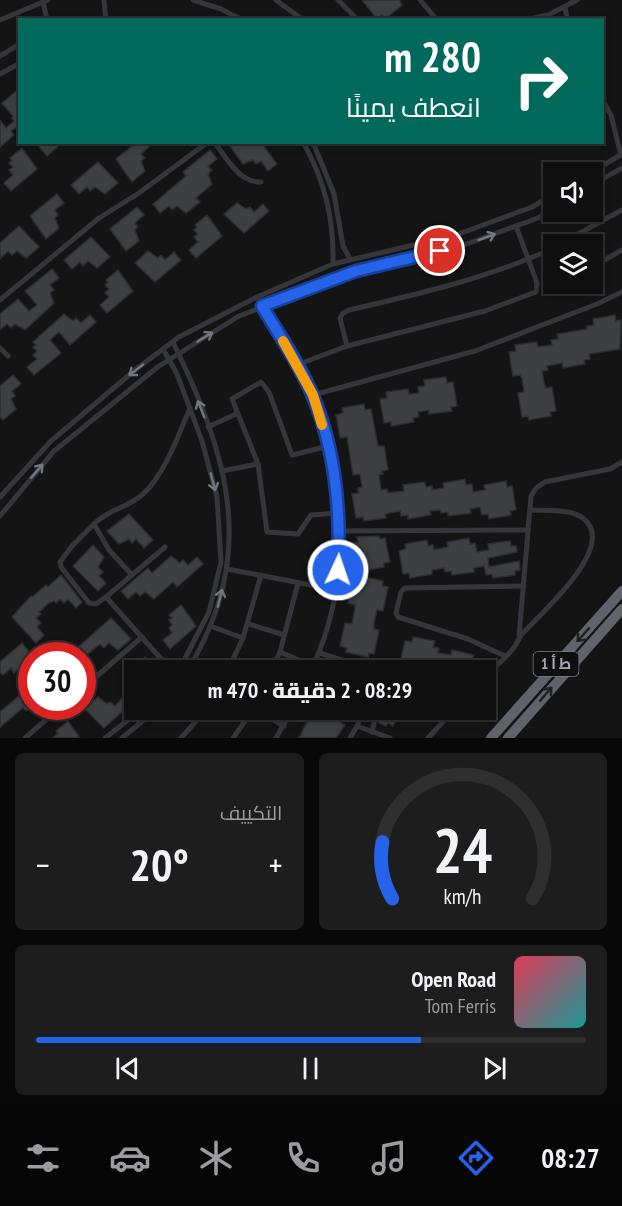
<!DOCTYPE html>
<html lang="ar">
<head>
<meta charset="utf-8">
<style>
  :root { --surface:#0f0f10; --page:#1d1d1e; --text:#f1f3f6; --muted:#9b9c9f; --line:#2f2f30; --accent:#2563eb }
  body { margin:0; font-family:"PT Sans Narrow",Cairo,sans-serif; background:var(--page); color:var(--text); direction:rtl; height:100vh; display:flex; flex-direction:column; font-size:22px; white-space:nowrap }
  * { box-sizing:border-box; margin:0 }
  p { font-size:20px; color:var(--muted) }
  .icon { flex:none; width:33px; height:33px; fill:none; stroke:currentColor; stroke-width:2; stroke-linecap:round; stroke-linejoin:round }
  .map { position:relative; height:738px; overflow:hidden; direction:ltr }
  .sheet { display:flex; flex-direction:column; gap:15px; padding:15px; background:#080809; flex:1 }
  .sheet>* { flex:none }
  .guide { position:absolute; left:18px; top:18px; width:586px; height:126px; border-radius:0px; box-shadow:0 3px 9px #0003,0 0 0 2px var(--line); direction:rtl; background:#00695c; color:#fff; overflow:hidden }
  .tools { position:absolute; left:543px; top:162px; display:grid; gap:12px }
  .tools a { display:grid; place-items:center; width:60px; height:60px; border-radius:0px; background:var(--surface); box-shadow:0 3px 9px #0003,0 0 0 2px var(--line); font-size:30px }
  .speed { position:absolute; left:18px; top:642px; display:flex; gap:12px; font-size:30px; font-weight:700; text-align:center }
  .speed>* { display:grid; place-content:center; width:78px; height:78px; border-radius:50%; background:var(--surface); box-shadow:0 3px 9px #0003,0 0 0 2px var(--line); line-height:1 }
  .speed .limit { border:9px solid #d22; background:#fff; color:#111 }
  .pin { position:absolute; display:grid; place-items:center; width:51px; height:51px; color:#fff; margin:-26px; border:3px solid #fff; border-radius:50%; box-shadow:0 2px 6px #0007 }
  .me { position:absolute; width:66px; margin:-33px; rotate:3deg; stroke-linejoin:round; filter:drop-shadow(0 0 4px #0008) }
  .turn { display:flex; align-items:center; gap:21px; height:126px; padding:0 24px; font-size:27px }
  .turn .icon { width:78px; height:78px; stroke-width:2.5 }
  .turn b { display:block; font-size:42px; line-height:51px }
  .big { font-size:45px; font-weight:800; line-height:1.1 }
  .sheet .card { flex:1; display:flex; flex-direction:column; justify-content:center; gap:9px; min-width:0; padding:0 21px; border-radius:9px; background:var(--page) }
  .sheet .dial { align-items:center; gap:0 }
  .dial svg { height:156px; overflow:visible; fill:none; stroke:var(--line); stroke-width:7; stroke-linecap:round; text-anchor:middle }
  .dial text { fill:var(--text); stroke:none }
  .song { display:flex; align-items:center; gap:18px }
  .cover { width:72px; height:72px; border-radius:9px; background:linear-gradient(135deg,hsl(350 70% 55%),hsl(180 70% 35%)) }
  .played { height:6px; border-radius:3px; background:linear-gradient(90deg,var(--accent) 70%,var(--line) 70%) }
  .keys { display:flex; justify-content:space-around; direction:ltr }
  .heat { display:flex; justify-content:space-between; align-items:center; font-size:33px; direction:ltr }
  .sheet .tiles { flex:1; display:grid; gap:15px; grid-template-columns:1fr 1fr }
  .card:last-child { grid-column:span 2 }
  .trip { position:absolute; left:124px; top:660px; width:372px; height:60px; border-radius:0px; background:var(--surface); box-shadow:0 3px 9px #0003,0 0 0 2px var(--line); font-weight:800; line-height:60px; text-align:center; direction:rtl }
  .tabs { display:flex; height:96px; justify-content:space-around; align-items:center; background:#060606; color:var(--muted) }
  .tabs .icon { width:42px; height:42px }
  .tabs .active { color:var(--accent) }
  .tabs b { font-size:27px; color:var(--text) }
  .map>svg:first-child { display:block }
</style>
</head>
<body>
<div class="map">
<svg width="622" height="738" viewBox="0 0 622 738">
  <rect width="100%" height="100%" fill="#141415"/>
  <g fill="#3e3f42" stroke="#2e2e31" stroke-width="1.5">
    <polygon points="362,0 399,0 402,5 385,19 382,15 377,19"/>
    <polygon points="20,88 20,127 18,126 11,131 14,135 0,147 0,120 6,128 14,121 12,118 13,116 2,103"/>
    <polygon points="35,142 63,142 47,156"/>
    <polygon points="137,142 147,142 150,146 141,154 145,158 141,161 145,171 132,182 116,159"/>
    <polygon points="227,142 261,142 277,164 268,171 261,161 256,164 253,160 243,164"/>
    <polygon points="22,148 37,169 11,191 4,183 13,175 9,170 13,167 9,163 12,160 10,158"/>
    <polygon points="210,150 217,159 208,166 212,170 208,174 212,184 196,198 200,202 186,213 177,206 172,210 169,206 160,213 153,204 186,176 183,172"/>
    <polygon points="98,162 118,183 105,194 95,187 90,191 87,187 79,194 71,185"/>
    <polygon points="57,194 64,203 55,210 58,215 55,218 59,228 46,239 30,216"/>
    <polygon points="237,203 246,209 250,207 254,212 263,204 269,211 244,233 224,214"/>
    <polygon points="137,207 144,215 135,223 138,227 135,230 139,241 126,251 110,229"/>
    <polygon points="207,215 222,236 196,258 189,250 198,242 194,237 198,234 194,230 197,227 195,225"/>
    <polygon points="19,226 39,247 26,258 17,251 12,255 8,251 0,259 0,243"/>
    <polygon points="91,237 110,257 97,268 88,261 83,266 80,262 72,269 64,260"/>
    <polygon points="148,251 158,258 161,255 165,260 174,252 181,260 155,282 135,263"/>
    <polygon points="52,269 59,278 50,285 54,290 50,293 54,303 25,330 15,324 11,328 7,324 0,330 0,314 18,299 29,311 37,305 25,291"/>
    <polygon points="118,270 133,291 107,313 100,305 109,297 105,293 109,289 105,285 108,282 106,280"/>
    <polygon points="64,314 73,321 76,318 81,323 90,315 96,322 70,345 59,332 50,340 61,353 34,375 27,367 37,359 33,355 37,351 33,347 36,345 33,342"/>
    <polygon points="615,315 616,321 621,320 620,349 589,354 590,359 584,360 585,364 563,368 562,363 547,366 548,370 542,371 544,383 546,388 552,387 556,411 550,412 551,416 529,420 528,416 522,417 518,393 524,392 522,379 520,375 513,376 509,352 516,351 515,345 537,342 538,347 552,345 551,340 558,339 557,334 587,329 587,326 594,325 593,319"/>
    <polygon points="13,375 21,384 12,391 15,396 11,399 16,409 3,420 0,417 0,386"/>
    <polygon points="446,377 447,383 453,382 457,406 451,407 452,411 429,414 429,410 418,412 419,417 413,418 414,422 391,426 391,422 384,423 380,399 387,398 386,392 408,389 409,394 419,393 418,387 425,386 424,380"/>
    <polygon points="364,404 365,410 371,409 378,446 384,446 388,470 382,471 383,474 379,475 381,490 387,489 388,493 404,491 403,485 425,482 426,487 432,486 432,490 444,488 443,483 465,479 466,485 472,484 473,492 485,490 484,485 506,481 507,487 512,486 516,510 510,511 511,515 489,519 488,514 482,515 480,507 470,509 471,513 448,516 448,512 441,513 440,510 430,511 431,515 408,519 408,515 401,516 400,511 385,514 386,518 364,521 363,517 356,518 352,494 359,493 358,488 362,487 360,474 353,475 347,437 340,438 336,415 343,413 342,408"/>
    <polygon points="129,514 153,540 144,548 136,539 132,543 129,539 119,544 107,531"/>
    <polygon points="379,536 380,539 385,538 390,562 384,563 384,567 363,571 364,566 355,567 351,543 358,542 357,537"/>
    <polygon points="469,538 470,544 475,543 477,552 489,550 488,544 510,541 511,546 516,546 517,552 488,558 489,567 519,561 520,570 515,571 515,575 493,578 492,574 486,575 484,566 474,568 474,572 452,575 451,571 445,572 444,568 432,570 432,574 410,578 409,573 403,574 399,551 406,549 405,544 427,540 428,546 433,545 434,550 448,547 447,542"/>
    <polygon points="93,545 104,557 98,567 103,572 99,576 106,583 98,591 73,566"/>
    <polygon points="171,556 180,563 183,560 188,565 197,557 203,564 177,587 173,582 154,599 145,592 140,596 136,592 128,599 121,591 148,568 152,573"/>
    <polygon points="61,575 82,602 76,608 68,599 64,603 60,599 56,603 54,601 49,603 39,612 41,614 36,618 41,623 37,627 44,635 36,643 12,617 31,596 32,597 46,585 48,587"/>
    <polygon points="361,576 383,581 382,586 388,587 383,611 377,610 374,623 374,629 379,630 374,654 369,653 368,657 346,652 347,648 340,646 345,623 352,624 355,609 355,605 348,603 354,580 360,581"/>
    <polygon points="181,605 196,626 170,649 163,640 172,633 169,628 172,625 169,620 172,618 169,615"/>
    <polygon points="111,618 131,639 118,650 109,643 104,648 100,644 82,659 82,656 68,656"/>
    <polygon points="413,637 435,641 433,647 439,648 438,653 451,655 452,650 474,655 472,660 478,661 477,668 475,670 405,670 406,666 400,664 405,641 412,642"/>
    <polygon points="22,643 32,655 32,679 19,668 14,673 11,668 3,675 0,672 0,662"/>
    <polygon points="145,657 151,664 155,670 136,670 134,667"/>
    <polygon points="32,685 32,707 26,711 23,708 0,727 0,712"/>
    <polygon points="135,685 135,700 104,728 85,709 98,697 107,704 110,702 115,706"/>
    <polygon points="313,710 320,712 328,710 342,717 340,722 345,725 336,738 299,738"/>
    <polygon points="382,710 402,710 393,726 388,723 386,726 379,723"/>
    <polygon points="68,721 80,738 53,738 58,733 56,731"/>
  </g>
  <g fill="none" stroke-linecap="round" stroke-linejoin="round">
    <g stroke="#35363a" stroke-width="5">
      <polyline points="104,0 106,20"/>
      <polyline points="193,0 221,9 242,20"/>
      <polyline points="276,0 303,20"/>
      <polyline points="338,0 358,20"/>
      <polyline points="420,0 437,20"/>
      <polyline points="43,1 47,20"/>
      <polyline points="565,8 568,20"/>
      <polyline points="0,20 48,0"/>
      <polyline points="525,20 548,15 577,0"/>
      <polyline points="0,56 20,44"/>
      <polyline points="0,74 20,63"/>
      <polyline points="603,101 611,115 621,155"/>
      <path d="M214,142C227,158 239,183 261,182"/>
      <path d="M303,142C325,181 334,219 333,264"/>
      <polyline points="313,142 334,194 343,246 350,259"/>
      <polyline points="592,172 622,154"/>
      <polyline points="592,185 622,168"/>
      <polyline points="560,244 622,210"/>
      <polyline points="592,267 622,250"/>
      <polyline points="0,300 99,218 139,193 208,142"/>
      <path d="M262,306C279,335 298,363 312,394C349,478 351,588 311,670"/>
      <path d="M173,342C229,458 258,553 188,670"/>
      <path d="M347,346L340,318L343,313L349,310C419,294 488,278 554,248"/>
      <polyline points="0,348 8,356"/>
      <polyline points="163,349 177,374 202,441 217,497 221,562 209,612 179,670"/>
      <polyline points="297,365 347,346 485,311 536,292 537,283 516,226"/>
      <polyline points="313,395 475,351 597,304 622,292"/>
      <polyline points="208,427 238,413"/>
      <polyline points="329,446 292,455 269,392 261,382 232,399 258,464 267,532 298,534 311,515 339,513"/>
      <polyline points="222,471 258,464"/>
      <polyline points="0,497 51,441 135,370 179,337 257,297 333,264 456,235 532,207 554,194"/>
      <polyline points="0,516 54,451 159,366 239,316 356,271 461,246 538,218 554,209"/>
      <polyline points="94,524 72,546 60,562 61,567 89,603 96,604 106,597"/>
      <polyline points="339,531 528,530"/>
      <polyline points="165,547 106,597 171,670"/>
      <polyline points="227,569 337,590"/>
      <path d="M132,575L109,550L94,524C109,509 127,508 142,495C164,476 179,434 190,408"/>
      <polyline points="298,583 280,652 313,666"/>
      <polyline points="249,624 284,635"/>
      <polyline points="210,626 243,638 261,575"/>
      <polyline points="519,636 531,496 536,488 545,482 610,469 622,462"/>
      <polyline points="320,653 372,670"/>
      <polyline points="505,656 468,639 398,617 396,613 401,592 405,588 524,586"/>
      <polyline points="191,664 200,670"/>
      <polyline points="228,670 243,638"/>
      <polyline points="271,670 280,652"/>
      <path d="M486,676C494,667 505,659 512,650C517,645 518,639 522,634C540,614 618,547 584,519C571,508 546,511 530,510"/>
      <polyline points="82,689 142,637"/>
      <polyline points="256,710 284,726"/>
      <polyline points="364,710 357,726 390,738"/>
      <polyline points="372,732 377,710"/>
      <polyline points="25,738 62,706"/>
      <polyline points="105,738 141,710"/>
      <polyline points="122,738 156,710"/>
      <polyline points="181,738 206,710"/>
      <polyline points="233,738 253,710"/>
      <polyline points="276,738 292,710"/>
      <polyline points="350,738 357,726"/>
      <polyline points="428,738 454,710"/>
    </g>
    <g stroke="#61636b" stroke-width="10">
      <polyline points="491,738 622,591"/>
      <polyline points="508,738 622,609"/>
    </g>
  </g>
  <defs><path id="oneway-shaft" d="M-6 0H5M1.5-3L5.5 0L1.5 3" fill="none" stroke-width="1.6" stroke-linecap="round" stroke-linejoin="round" transform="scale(1.5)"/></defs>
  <g stroke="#73767e">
    <use href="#oneway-shaft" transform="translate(487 237) rotate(-20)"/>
    <use href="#oneway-shaft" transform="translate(205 337) rotate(-32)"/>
    <use href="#oneway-shaft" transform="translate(136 370) rotate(142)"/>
    <use href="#oneway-shaft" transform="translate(201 409) rotate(-112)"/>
    <use href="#oneway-shaft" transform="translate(37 471) rotate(-49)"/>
    <use href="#oneway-shaft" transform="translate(213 482) rotate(75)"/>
    <use href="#oneway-shaft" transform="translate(220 598) rotate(-76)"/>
  </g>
  <g stroke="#1f2022">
    <use href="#oneway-shaft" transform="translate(583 635) rotate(132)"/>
    <use href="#oneway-shaft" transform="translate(546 694) rotate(-49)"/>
  </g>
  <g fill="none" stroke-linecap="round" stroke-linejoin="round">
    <g stroke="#184099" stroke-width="15">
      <path id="route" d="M338,570C341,510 336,450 312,394C299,363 279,335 262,306L356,271L440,251"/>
    </g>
    <use href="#route" stroke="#2563eb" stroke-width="10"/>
    <polyline stroke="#f59e0b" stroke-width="10" points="283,341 313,395 322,425"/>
  </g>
  <g text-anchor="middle" stroke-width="5" stroke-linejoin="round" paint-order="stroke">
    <rect fill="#0f0f10" stroke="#797c84" stroke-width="1.5" x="533.5" y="652" width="45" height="24" rx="4.5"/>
    <g font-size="15" font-weight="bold" fill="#a6aab5">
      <text x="556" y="669">ط أ 1</text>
    </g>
  </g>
</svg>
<div class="tools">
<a><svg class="icon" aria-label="sound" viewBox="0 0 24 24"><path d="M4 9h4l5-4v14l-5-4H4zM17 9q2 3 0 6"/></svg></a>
<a><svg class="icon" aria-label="layers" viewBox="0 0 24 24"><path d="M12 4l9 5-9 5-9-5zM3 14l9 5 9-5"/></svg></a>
</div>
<div class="speed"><div class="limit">30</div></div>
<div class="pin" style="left:440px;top:251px;background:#d93025"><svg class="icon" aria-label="arrive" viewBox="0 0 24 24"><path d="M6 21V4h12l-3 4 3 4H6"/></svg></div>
<svg class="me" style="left:338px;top:570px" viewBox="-20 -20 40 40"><circle r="17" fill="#2563eb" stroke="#fff" stroke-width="3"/><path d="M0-11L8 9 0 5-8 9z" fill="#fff"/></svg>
<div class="trip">08:29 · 2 دقيقة · 470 m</div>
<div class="guide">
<div class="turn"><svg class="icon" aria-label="right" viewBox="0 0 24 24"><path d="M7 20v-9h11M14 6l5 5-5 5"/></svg><div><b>280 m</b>انعطف يمينًا</div></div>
</div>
</div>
<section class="sheet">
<div class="tiles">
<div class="card dial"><svg viewBox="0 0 100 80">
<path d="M14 69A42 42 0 1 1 86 69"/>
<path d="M14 69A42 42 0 0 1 9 40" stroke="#2563eb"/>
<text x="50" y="56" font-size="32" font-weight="700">24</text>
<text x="50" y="72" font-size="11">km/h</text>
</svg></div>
<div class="card"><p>التكييف</p>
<div class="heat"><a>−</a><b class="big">20°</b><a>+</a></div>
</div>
<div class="card">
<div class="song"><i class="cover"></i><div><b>Open Road</b><p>Tom Ferris</p></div></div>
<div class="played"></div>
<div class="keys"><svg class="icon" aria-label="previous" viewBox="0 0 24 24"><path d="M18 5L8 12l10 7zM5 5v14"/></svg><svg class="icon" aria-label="pause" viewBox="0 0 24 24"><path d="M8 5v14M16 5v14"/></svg><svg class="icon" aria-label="next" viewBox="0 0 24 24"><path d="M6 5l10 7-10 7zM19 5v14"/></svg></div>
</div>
</div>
</section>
<nav class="tabs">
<b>08:27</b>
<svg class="icon active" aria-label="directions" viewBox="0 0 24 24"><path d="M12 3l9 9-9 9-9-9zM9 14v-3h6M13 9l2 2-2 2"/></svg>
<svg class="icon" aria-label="music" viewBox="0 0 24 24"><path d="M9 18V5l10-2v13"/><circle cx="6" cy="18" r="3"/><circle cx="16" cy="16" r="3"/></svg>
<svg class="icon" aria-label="phone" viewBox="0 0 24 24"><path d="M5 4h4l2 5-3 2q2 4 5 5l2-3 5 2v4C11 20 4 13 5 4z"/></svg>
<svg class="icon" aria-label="climate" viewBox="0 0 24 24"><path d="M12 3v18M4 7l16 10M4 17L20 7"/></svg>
<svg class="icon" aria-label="car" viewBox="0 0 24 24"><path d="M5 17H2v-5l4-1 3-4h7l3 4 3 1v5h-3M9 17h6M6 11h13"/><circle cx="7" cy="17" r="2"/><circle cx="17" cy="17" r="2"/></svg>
<svg class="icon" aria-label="filters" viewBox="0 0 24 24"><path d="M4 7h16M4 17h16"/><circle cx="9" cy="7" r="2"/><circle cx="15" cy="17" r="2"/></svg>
</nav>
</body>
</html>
